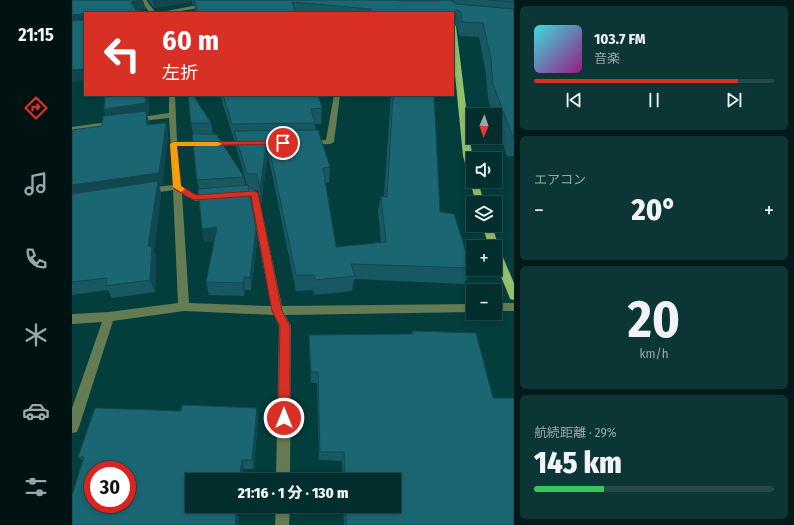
<!DOCTYPE html>
<html lang="ja">
<head>
<meta charset="utf-8">
<style>
  :root { --surface:#022e2d; --page:#0c3635; --text:#f1f3f6; --muted:#96a8aa; --line:#234a49; --accent:#d93025 }
  body { margin:0; font-family:"Fira Sans Condensed","Noto Sans JP",sans-serif; background:var(--page); color:var(--text); height:100vh; display:flex; flex-direction:column; font-size:15px; white-space:nowrap }
  * { box-sizing:border-box; margin:0 }
  p { font-size:13px; color:var(--muted) }
  .icon { flex:none; width:22px; height:22px; fill:none; stroke:currentColor; stroke-width:2; stroke-linecap:round; stroke-linejoin:round }
  .map { position:relative; flex:1; overflow:hidden }
  .panel { display:flex; flex-direction:column; gap:6px; padding:6px; background:#011919; width:280px }
  .panel>* { flex:none }
  .guide { position:absolute; left:12px; top:12px; width:370px; height:84px; border-radius:0px; box-shadow:0 2px 6px #0003,0 0 0 1px var(--line); background:#d93025; color:#fff; overflow:hidden }
  .needle { width:26px; rotate:182deg }
  .tools { position:absolute; left:394px; top:108px; display:grid; gap:8px }
  .tools a { display:grid; place-items:center; width:36px; height:36px; border-radius:0px; background:var(--surface); box-shadow:0 2px 6px #0003,0 0 0 1px var(--line); font-size:20px }
  .speed { position:absolute; left:12px; top:461px; display:flex; gap:8px; font-size:20px; font-weight:700; text-align:center }
  .speed>* { display:grid; place-content:center; width:52px; height:52px; border-radius:50%; background:var(--surface); box-shadow:0 2px 6px #0003,0 0 0 1px var(--line); line-height:1 }
  .speed .limit { border:6px solid #d22; background:#fff; color:#111 }
  .pin { position:absolute; display:grid; place-items:center; width:34px; height:34px; color:#fff; margin:-17px; border:2px solid #fff; border-radius:50%; box-shadow:0 1px 4px #0007 }
  .me { position:absolute; width:44px; margin:-22px; rotate:0deg; stroke-linejoin:round; filter:drop-shadow(0 0 3px #0008) }
  .turn { display:flex; align-items:center; gap:14px; height:84px; padding:0 12px; font-size:18px }
  .turn .icon { width:52px; height:52px; stroke-width:2.5 }
  .turn b { display:block; font-size:28px; line-height:34px }
  .big { font-size:30px; font-weight:800; line-height:1.1 }
  .panel .widget { flex:1; display:flex; flex-direction:column; justify-content:center; gap:6px; min-width:0; padding:0 14px; border-radius:6px; background:var(--page) }
  .panel .dial { align-items:center; gap:0 }
  .dial b { font-size:52px; line-height:1 }
  .song { display:flex; align-items:center; gap:12px }
  .cover { width:48px; height:48px; border-radius:6px; background:linear-gradient(135deg,hsl(180 70% 55%),hsl(310 70% 35%)) }
  .played { height:4px; border-radius:2px; background:linear-gradient(90deg,var(--accent) 85%,var(--line) 85%) }
  .keys { display:flex; justify-content:space-around; direction:ltr }
  .heat { display:flex; justify-content:space-between; align-items:center; font-size:22px; direction:ltr }
  .charge { height:6px; border-radius:3px; background:linear-gradient(90deg,#34c759 29%,var(--line) 0) }
  .trip { position:absolute; left:113px; top:473px; width:216px; height:40px; border-radius:0px; background:var(--surface); box-shadow:0 2px 6px #0003,0 0 0 1px var(--line); font-weight:800; line-height:40px; text-align:center }
  main { display:flex; flex:1; min-height:0 }
  .dock { display:flex; flex-direction:column; width:72px; justify-content:space-around; align-items:center; background:#011212; color:var(--muted) }
  .dock .icon { width:28px; height:28px }
  .dock .on { color:var(--accent) }
  .dock b { font-size:18px; color:var(--text) }
  .map>svg:first-child { display:block }
</style>
</head>
<body>
<main>
<nav class="dock">
<b>21:15</b>
<svg class="icon on" aria-label="directions" viewBox="0 0 24 24"><path d="M12 3l9 9-9 9-9-9zM9 14v-3h6M13 9l2 2-2 2"/></svg>
<svg class="icon" aria-label="music" viewBox="0 0 24 24"><path d="M9 18V5l10-2v13"/><circle cx="6" cy="18" r="3"/><circle cx="16" cy="16" r="3"/></svg>
<svg class="icon" aria-label="phone" viewBox="0 0 24 24"><path d="M5 4h4l2 5-3 2q2 4 5 5l2-3 5 2v4C11 20 4 13 5 4z"/></svg>
<svg class="icon" aria-label="climate" viewBox="0 0 24 24"><path d="M12 3v18M4 7l16 10M4 17L20 7"/></svg>
<svg class="icon" aria-label="car" viewBox="0 0 24 24"><path d="M5 17H2v-5l4-1 3-4h7l3 4 3 1v5h-3M9 17h6M6 11h13"/><circle cx="7" cy="17" r="2"/><circle cx="17" cy="17" r="2"/></svg>
<svg class="icon" aria-label="filters" viewBox="0 0 24 24"><path d="M4 7h16M4 17h16"/><circle cx="9" cy="7" r="2"/><circle cx="15" cy="17" r="2"/></svg>
</nav>
<div class="map">
<svg width="442" height="525" viewBox="0 0 442 525">
  <rect width="100%" height="100%" fill="#033e3c"/>
  <g fill="none" stroke-linecap="round" stroke-linejoin="round">
    <g fill="#657b53" fill-rule="evenodd">
      <polygon points="68,0 74,0 84,13 78,13"/>
      <polygon points="136,3 138,4 138,6 97,13 84,13"/>
      <path d="M97,95H103L105,142L176,141L180,143L176,145L105,146L109,186L124,195L140,193L144,196L140,199L123,201L110,194L117,303L199,306L178,196L164,198L160,195C165,190 181,188 186,193L210,306L401,304V312L213,315L219,326L218,480H204L207,326L202,315L112,311L41,321L7,427L5,432L0,433V408L30,322L0,324V314L37,312L106,303L101,190L75,194L71,191L75,188L101,185L97,118L62,122L58,120L62,118L97,113Z"/>
      <polygon points="262,95 268,95 262,142 258,144 235,145 235,141 254,140"/>
      <polygon points="43,121 46,121 46,125 0,131 0,127"/>
      <rect x="423" y="303" width="19" height="8"/>
      <polygon points="204,506 218,506 217,525 203,525"/>
    </g>
    <g fill="#92c06b" fill-rule="evenodd">
      <polygon points="381,24 384,26 401,163 401,181 406,181 412,203 404,203 391,156 381,54"/>
      <polygon points="410,225 420,225 427,248 442,283 442,300 438,299 437,296 423,262 423,247 417,247"/>
    </g>
  </g>
  <g fill="#175863">
    <polygon points="76,0 379,0 382,3 382,0 442,0 442,156 435,156 423,120 423,115 421,115 416,98 414,74 407,37 387,36 385,26 382,24 381,29 381,13 124,13 122,5 121,5 120,2 82,8"/>
    <polygon points="33,95 76,95 77,114 75,115 77,125 94,123 96,134 90,185 87,185 89,193 82,251 84,257 83,292 40,298 36,290 0,295 0,130 30,126 34,116 32,109"/>
    <polygon points="148,95 246,95 250,108 249,124 243,124 243,130 258,167 257,183 254,183 264,247 309,242 306,212 309,196 312,196 319,95 362,95 368,212 399,268 392,284 282,279 280,291 242,295 241,290 224,291 196,154 189,205 186,190 177,190 176,187 185,241 179,290 173,290 172,296 137,295 134,282 143,241 132,242 130,229 127,189 125,180 121,134 119,123 139,123 141,134 172,177 173,185 175,185 164,147 163,140 162,140"/>
    <polygon points="340,331 442,525 272,525 271,506 322,506 322,480 271,480 270,461 247,460 245,383 239,383 237,346 237,335 339,334"/>
    <polygon points="186,418 182,469 172,469 120,506 168,506 166,525 0,525 11,461 6,457"/>
  </g>
  <g fill="#134750">
    <polygon points="71,0 74,10 61,12 59,2"/>
    <polygon points="80,0 120,0 120,2 82,8"/>
    <polygon points="11,14 13,21 0,26 0,15"/>
    <polygon points="13,69 13,80 0,82 0,70"/>
    <polygon points="73,95 76,95 77,114 75,115 77,122 78,137 36,120 32,109"/>
    <polygon points="94,123 96,134 90,185 87,185 89,193 82,251 84,257 83,292 78,280 0,197 0,185"/>
    <polygon points="195,138 196,154 189,205 188,189"/>
    <polygon points="145,227 148,240 132,242 130,229"/>
    <polygon points="184,228 185,241 179,290 178,278"/>
    <polygon points="172,277 173,290 172,296 171,283"/>
    <polygon points="185,408 186,418 182,469 180,460"/>
    <polygon points="170,460 172,469 171,480 167,480"/>
    <polygon points="165,506 168,506 166,525 163,525"/>
  </g>
  <g fill="#1b6673" stroke="#134750" fill-rule="evenodd">
    <polygon points="0,0 70,0 59,2 66,13 13,13 13,69 0,70 0,21 11,20 11,14 0,15"/>
    <polygon points="122,0 319,0 341,1 367,1 368,0 379,0 384,4 442,9 442,140 421,84 419,59 411,23 390,22 389,12 384,9 383,21 381,21 381,13 298,13 299,9 220,2 224,13 131,13 130,12 126,13"/>
    <polygon points="416,0 442,0 442,2"/>
    <polygon points="33,95 73,95 74,103 32,109"/>
    <polygon points="116,95 121,95 139,123 119,123"/>
    <polygon points="151,95 246,95 250,108 239,109 243,123 160,124"/>
    <polygon points="321,95 362,95 368,212 382,214 399,268 279,264 283,276 243,280 242,275 224,275 195,138 188,189 185,174 175,174 162,131 246,130 258,167 251,168 264,247 314,242 309,196 315,197"/>
    <polygon points="74,111 75,125 94,123 87,173 0,185 0,130 30,126 31,116"/>
    <polygon points="120,134 144,134 172,177 125,180"/>
    <polygon points="86,181 76,246 80,246 78,280 34,286 35,278 0,282 0,194"/>
    <polygon points="176,185 184,228 178,278 172,277 171,283 134,282 145,227 130,229 126,189"/>
    <polygon points="340,331 404,333 421,398 442,398 442,525 274,525 274,506 322,506 322,480 273,480 272,452 248,452 246,372 239,372 237,335 341,334"/>
    <path d="M110,405L185,408L180,460H170L167,480H120V506H165L163,525H0V495L12,457H6L23,408L109,411ZM21,470H55V504H21Z"/>
  </g>
  <polygon fill="#d93025" stroke="#8d1f18" points="211,141 213,141 213,144 105,146 109,186 124,195 182,191 186,193 210,311 218,326 218,418 216,422 212,424 208,422 206,418 208,326 200,311 179,196 122,200 102,189 98,144 101,142"/>
  <polygon fill="#f59e0b" points="101,142 146,142 150,144 146,146 105,146 109,186 113,189 109,192 101,187 98,144"/>
</svg>
<div class="tools">
<a><svg class="needle" viewBox="-14 -14 28 28"><path d="M0-13l5 13h-10z" fill="#e53935"/><path d="M0 13l5-13h-10z" fill="#96a8aa"/></svg></a>
<a><svg class="icon" aria-label="sound" viewBox="0 0 24 24"><path d="M4 9h4l5-4v14l-5-4H4zM17 9q2 3 0 6"/></svg></a>
<a><svg class="icon" aria-label="layers" viewBox="0 0 24 24"><path d="M12 4l9 5-9 5-9-5zM3 14l9 5 9-5"/></svg></a>
<a>+</a>
<a>−</a>
</div>
<div class="speed"><div class="limit">30</div></div>
<div class="pin" style="left:211px;top:143px;background:#d93025"><svg class="icon" aria-label="arrive" viewBox="0 0 24 24"><path d="M6 21V4h12l-3 4 3 4H6"/></svg></div>
<svg class="me" style="left:212px;top:418px" viewBox="-20 -20 40 40"><circle r="17" fill="#d93025" stroke="#fff" stroke-width="3"/><path d="M0-11L8 9 0 5-8 9z" fill="#fff"/></svg>
<div class="trip">21:16 · 1 分 · 130 m</div>
<div class="guide">
<div class="turn"><svg class="icon" aria-label="left" viewBox="0 0 24 24"><path d="M17 20v-9H6M10 6l-5 5 5 5"/></svg><div><b>60 m</b>左折</div></div>
</div>
</div>
<section class="panel">
<div class="widget">
<div class="song"><i class="cover"></i><div><b>103.7 FM</b><p>音楽</p></div></div>
<div class="played"></div>
<div class="keys"><svg class="icon" aria-label="previous" viewBox="0 0 24 24"><path d="M18 5L8 12l10 7zM5 5v14"/></svg><svg class="icon" aria-label="pause" viewBox="0 0 24 24"><path d="M8 5v14M16 5v14"/></svg><svg class="icon" aria-label="next" viewBox="0 0 24 24"><path d="M6 5l10 7-10 7zM19 5v14"/></svg></div>
</div>
<div class="widget"><p>エアコン</p>
<div class="heat"><a>−</a><b class="big">20°</b><a>+</a></div>
</div>
<div class="widget dial"><b>20</b><p>km/h</p></div>
<div class="widget"><p>航続距離 · 29%</p><b class="big">145 km</b><div class="charge"></div></div>
</section>
</main>
</body>
</html>
